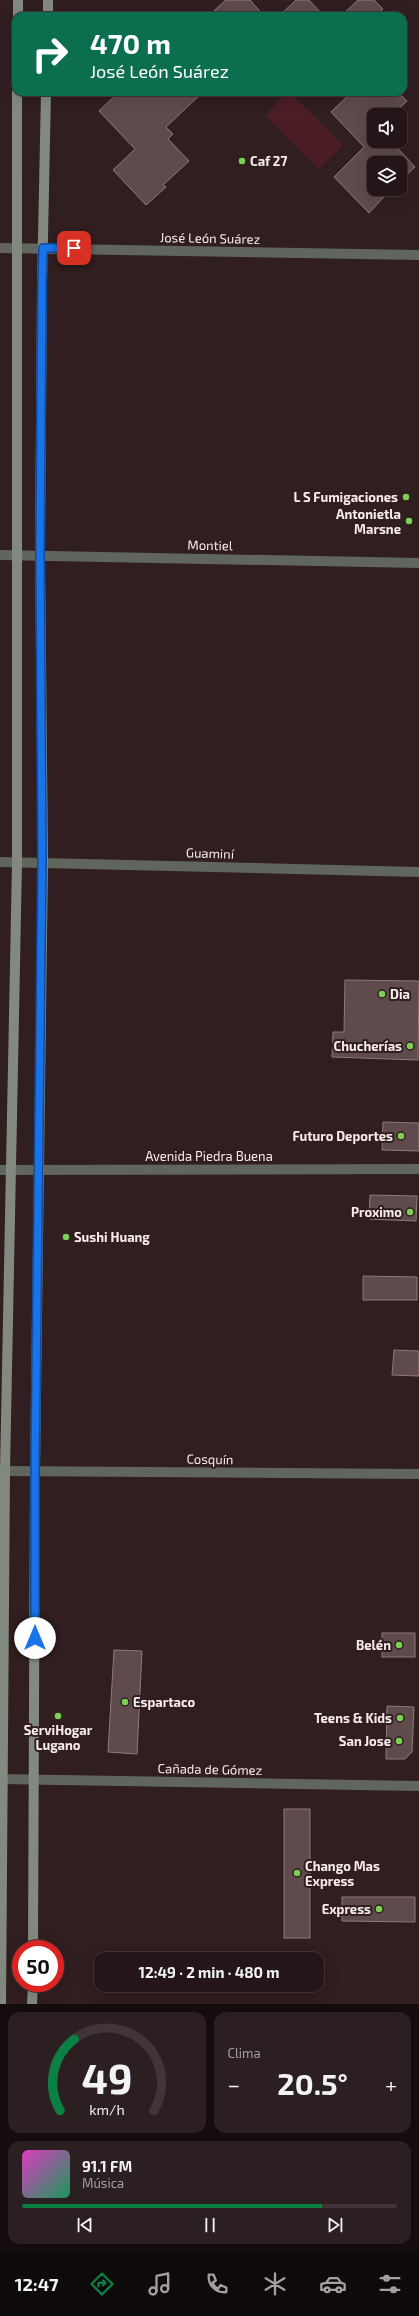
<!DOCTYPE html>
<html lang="es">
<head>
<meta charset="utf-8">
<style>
  :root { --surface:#241618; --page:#2c1f21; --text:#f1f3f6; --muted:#a39fa2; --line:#413537; --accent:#0b8043 }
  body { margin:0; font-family:"Exo 2",sans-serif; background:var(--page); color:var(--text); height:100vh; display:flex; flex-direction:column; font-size:15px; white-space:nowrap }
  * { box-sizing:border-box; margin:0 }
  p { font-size:13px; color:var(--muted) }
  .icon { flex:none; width:22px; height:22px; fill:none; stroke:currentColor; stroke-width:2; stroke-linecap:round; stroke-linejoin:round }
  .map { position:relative; height:2004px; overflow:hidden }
  .drawer { display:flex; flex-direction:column; gap:8px; padding:8px; background:#140c0d; flex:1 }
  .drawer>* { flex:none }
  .guide { position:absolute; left:12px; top:12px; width:395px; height:84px; border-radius:12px; box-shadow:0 4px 16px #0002,0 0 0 1px var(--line); background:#0b6e4f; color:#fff; overflow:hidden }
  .tools { position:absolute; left:367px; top:108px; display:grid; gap:8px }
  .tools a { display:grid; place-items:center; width:40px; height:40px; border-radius:8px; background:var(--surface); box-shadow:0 4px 16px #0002,0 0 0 1px var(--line); font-size:20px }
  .speed { position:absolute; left:12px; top:1940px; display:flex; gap:8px; font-size:20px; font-weight:700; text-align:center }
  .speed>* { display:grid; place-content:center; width:52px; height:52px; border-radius:50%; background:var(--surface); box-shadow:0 4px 16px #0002,0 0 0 1px var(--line); line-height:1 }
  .speed .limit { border:6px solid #d22; background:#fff; color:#111 }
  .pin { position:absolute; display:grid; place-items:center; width:34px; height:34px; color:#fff; margin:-17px; border-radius:8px; box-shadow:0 2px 6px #0006 }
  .me { position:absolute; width:44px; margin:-22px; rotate:0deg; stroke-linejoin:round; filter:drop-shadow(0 0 3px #0008) }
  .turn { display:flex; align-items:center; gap:14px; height:84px; padding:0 12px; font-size:18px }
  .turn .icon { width:52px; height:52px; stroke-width:2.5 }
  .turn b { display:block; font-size:28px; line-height:34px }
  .big { font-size:30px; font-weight:700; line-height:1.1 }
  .drawer .card { flex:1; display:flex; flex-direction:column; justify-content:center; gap:6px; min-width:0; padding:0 14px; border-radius:12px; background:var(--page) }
  .drawer .dial { align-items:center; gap:0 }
  .dial svg { height:104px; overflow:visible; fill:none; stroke:var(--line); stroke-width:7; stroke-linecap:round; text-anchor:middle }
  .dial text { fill:var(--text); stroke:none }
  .song { display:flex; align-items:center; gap:12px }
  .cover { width:48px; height:48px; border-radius:6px; background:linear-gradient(135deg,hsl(310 70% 55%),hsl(150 70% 35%)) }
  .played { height:4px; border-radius:2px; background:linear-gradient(90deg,var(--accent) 80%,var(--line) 80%) }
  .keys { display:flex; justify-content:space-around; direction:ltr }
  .heat { display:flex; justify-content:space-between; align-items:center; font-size:22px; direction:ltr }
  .drawer .tiles { flex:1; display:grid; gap:8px; grid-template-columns:1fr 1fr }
  .card:last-child { grid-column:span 2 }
  .trip { position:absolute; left:94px; top:1952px; width:230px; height:40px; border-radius:12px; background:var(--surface); box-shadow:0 4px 16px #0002,0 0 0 1px var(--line); font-weight:700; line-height:40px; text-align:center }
  .menu { display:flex; height:64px; justify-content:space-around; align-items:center; background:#0e090a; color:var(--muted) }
  .menu .icon { width:28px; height:28px }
  .menu .current { color:var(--accent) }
  .menu b { font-size:18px; color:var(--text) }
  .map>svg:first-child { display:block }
</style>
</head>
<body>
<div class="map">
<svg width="419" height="2004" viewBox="0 0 419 2004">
  <rect width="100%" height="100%" fill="#301e20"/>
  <polygon fill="#4b1d25" points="288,92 290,92 343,145 319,169 265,115"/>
  <g fill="#5f4a4c" stroke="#8f797b">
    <polygon points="226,0 250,0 264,16 208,16"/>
    <polygon points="296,0 309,0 324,16 279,16"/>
    <polygon points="358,0 374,0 383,9 375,16 341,16"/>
    <polygon points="119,92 203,92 166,127 173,134 168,139 189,161 163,185 166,187 146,205 113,170 135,149 99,111"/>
    <polygon points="352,92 398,92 407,101 392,115 374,115 374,141 391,141 415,167 400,181 400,163 374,163 374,189 391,189 369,213 334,177 364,147 331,112"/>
    <polygon points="345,980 419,981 418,1060 332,1057 333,1032 344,1032"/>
    <polygon points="383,1122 419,1123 419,1151 382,1150"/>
    <polygon points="370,1195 417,1196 416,1221 369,1219"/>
    <polygon points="363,1276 417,1277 417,1300 363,1300"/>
    <polygon points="394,1350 419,1351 419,1376 392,1375"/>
    <rect x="382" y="1633" width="33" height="24"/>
    <polygon points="114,1650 142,1651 137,1754 108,1752"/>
    <polygon points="387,1706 414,1707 412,1752 405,1759 386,1759"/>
    <rect x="284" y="1809" width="26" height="129"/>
    <polygon points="342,1897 415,1897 415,1922 342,1921"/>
  </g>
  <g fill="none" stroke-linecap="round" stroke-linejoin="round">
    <g stroke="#60655e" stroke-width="10">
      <polyline points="0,248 419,255"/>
      <polyline points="0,555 419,563"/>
      <polyline points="0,862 419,872"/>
      <polyline points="0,1170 419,1169"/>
      <polyline points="0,1471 419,1474"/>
    </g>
    <polyline stroke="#60655e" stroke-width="10" points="0,1779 419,1786"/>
    <g stroke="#828a7f" stroke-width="10">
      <polyline points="18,16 18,0"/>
      <polyline points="48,16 48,0"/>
      <polyline points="33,1949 35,1470 43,862 40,554 42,285 46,92"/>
      <polyline points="1,2004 5,1471 17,863 17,92"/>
      <polyline points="32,2004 33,1983"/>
    </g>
  </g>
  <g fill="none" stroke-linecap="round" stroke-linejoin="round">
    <g stroke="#114b97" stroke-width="10">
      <polyline id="route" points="35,1638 35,1470 42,862 40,554 42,285 43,248 74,248"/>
    </g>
    <use href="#route" stroke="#1a73e8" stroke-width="7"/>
  </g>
  <g fill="#7cd154" stroke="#301e20" stroke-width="1.5">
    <circle cx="242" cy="161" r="4"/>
    <circle cx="406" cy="497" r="4"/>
    <circle cx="409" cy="521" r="4"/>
    <circle cx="382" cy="994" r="4"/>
    <circle cx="410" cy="1046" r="4"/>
    <circle cx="401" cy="1136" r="4"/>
    <circle cx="410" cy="1212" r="4"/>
    <circle cx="66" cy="1237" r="4"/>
    <circle cx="399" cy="1645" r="4"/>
    <circle cx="125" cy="1702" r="4"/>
    <circle cx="58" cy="1716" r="4"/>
    <circle cx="400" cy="1718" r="4"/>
    <circle cx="399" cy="1741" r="4"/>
    <circle cx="297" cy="1873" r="4"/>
    <circle cx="379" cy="1909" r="4"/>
  </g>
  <g text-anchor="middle" stroke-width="4" stroke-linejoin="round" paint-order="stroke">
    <g font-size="13" font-weight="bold" fill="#f7ebec" stroke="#301e20" text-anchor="end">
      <text x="250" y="166" text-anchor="start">Caf 27</text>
      <text x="398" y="502">L S Fumigaciones</text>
      <text x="401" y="519">Antonietla<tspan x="401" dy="15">Marsne</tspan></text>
      <text x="390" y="999" text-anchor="start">Dia</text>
      <text x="402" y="1051">Chucherías</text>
      <text x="393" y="1141">Futuro Deportes</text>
      <text x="402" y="1217">Proximo</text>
      <text x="74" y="1242" text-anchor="start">Sushi Huang</text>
      <text x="391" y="1650">Belén</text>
      <text x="133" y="1707" text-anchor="start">Espartaco</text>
      <text x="392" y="1723">Teens &amp; Kids</text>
      <text x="58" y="1735" text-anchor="middle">ServiHogar<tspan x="58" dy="15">Lugano</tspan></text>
      <text x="391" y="1746">San Jose</text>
      <text x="305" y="1871" text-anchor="start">Chango Mas<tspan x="305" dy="15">Express</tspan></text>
      <text x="371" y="1914">Express</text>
    </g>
    <g font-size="13" fill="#f7ebec" stroke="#301e20">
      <text transform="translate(210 238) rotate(1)" y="5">José León Suárez</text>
      <text transform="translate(210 545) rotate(1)" y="5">Montiel</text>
      <text transform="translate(210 853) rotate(2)" y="5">Guaminí</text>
      <text x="209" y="1161">Avenida Piedra Buena</text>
      <text transform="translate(210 1459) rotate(1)" y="5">Cosquín</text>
      <text transform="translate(210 1769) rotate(1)" y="5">Cañada de Gómez</text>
    </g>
  </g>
</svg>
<div class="tools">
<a><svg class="icon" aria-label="sound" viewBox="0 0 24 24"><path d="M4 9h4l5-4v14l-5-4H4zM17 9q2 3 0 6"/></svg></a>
<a><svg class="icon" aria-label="layers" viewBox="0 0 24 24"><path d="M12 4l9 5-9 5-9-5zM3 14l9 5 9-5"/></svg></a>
</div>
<div class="speed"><div class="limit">50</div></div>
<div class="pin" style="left:74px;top:248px;background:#d93025"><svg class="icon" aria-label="arrive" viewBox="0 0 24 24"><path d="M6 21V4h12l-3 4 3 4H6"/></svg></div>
<svg class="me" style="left:35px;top:1638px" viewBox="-20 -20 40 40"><circle r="19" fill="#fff"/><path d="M0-13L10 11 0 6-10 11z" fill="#1a73e8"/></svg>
<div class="trip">12:49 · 2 min · 480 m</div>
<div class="guide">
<div class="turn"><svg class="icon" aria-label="right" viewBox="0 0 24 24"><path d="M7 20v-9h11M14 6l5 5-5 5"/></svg><div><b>470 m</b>José León Suárez</div></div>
</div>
</div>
<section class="drawer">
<div class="tiles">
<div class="card dial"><svg viewBox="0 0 100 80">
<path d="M14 69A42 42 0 1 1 86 69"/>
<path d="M14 69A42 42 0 0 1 25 14" stroke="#0b8043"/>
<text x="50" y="56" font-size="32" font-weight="700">49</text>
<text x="50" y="72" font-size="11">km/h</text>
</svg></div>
<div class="card"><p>Clima</p>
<div class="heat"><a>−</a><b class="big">20.5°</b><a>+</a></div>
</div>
<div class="card">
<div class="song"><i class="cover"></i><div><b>91.1 FM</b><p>Música</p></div></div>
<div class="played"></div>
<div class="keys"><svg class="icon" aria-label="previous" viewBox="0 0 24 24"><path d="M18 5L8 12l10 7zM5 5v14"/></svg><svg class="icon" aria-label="pause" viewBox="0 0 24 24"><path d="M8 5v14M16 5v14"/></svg><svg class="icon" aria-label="next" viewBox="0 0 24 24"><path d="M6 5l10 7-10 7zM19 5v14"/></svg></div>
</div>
</div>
</section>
<nav class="menu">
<b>12:47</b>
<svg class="icon current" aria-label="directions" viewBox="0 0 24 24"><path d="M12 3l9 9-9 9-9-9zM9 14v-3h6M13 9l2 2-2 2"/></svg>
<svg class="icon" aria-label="music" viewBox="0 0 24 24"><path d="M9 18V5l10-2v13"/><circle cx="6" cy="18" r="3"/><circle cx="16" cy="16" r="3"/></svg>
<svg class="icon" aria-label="phone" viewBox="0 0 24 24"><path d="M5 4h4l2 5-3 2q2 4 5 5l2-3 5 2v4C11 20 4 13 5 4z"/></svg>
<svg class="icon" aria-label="climate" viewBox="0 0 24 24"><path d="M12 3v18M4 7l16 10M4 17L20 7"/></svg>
<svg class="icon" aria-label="car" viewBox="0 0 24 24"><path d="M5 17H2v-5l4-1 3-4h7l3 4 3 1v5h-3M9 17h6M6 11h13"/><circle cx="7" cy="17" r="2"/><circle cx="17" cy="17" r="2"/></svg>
<svg class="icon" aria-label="filters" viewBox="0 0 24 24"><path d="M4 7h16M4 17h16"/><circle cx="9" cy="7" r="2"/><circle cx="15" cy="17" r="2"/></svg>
</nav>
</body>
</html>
